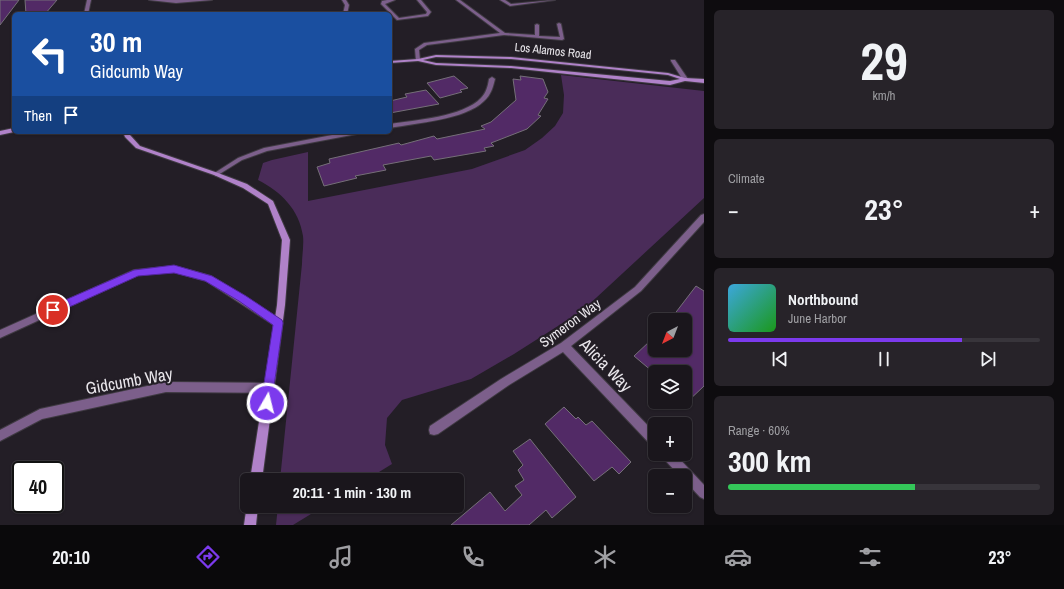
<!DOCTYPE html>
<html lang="en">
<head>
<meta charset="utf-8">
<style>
  :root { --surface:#1a161c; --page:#272329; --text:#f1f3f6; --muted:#9f9fa3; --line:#38353b; --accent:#7c3aed }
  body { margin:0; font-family:"Archivo Narrow",sans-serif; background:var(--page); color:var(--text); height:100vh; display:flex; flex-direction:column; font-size:15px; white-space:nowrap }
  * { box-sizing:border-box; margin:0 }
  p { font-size:13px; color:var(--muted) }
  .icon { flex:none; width:22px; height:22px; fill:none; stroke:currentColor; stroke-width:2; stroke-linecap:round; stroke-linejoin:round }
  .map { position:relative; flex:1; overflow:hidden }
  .drawer { display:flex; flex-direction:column; gap:10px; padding:10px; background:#0e0c0f; width:360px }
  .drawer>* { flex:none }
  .hud { position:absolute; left:12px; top:12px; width:380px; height:122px; border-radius:6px; box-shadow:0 1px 3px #0004,0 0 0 1px var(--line); background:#1a4fa0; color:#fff; overflow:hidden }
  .needle { width:26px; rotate:222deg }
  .tools { position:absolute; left:648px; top:313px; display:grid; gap:8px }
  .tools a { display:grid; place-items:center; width:44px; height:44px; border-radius:6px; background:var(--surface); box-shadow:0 1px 3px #0004,0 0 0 1px var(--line); font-size:20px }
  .speed { position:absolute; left:12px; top:461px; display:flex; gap:8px; font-size:20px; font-weight:700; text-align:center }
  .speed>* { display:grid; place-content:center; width:52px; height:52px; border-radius:50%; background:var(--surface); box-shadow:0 1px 3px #0004,0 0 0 1px var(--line); line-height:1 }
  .speed .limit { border:2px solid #111; border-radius:6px; background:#fff; color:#111 }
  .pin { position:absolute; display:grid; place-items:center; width:34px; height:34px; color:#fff; margin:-17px; border:2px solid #fff; border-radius:50%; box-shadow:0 1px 4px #0007 }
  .me { position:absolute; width:44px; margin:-22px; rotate:8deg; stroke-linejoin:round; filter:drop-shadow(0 0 3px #0008) }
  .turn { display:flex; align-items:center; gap:14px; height:84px; padding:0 12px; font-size:18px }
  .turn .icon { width:52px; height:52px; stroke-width:2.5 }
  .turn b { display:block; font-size:28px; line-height:34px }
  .then { display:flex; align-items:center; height:38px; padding:0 12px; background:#0003; gap:8px; font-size:15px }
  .big { font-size:30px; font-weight:700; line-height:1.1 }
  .drawer .card { flex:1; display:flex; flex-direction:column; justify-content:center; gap:6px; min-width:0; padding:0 14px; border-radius:6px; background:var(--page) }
  .drawer .dial { align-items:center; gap:0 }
  .dial b { font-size:52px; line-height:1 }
  .song { display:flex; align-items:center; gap:12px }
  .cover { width:48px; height:48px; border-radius:6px; background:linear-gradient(135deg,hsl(200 70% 55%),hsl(120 70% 35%)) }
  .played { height:4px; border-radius:2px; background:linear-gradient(90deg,var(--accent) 75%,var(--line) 75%) }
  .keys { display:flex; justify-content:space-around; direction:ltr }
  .heat { display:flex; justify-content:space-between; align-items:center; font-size:22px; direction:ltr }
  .charge { height:6px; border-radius:3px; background:linear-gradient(90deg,#34c759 60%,var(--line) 0) }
  .trip { position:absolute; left:240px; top:473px; width:224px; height:40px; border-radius:6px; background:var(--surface); box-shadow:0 1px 3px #0004,0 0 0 1px var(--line); font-weight:700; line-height:40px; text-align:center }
  .menu { display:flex; height:64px; justify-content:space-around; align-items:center; background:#0a090b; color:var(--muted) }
  .menu .icon { width:28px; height:28px }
  .menu .on { color:var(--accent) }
  .menu b { font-size:18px; color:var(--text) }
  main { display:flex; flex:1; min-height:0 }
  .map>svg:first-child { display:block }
</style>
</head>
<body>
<main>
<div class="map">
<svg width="704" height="525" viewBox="0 0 704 525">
  <rect width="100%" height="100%" fill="#231e26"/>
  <g fill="#4a2c59">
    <path d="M561,75L704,91V198L583,310L514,354L471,379L402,400L387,418L385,445L392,464L366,480H280L302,264C302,255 304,245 303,236C299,209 281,192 258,180L263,163L272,160L308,152V201L472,169L525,150L542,138L555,126L563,113L564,95Z"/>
    <polygon points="278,506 324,506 293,525 276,525"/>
  </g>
  <g fill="#522a66" stroke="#756f78">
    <polygon points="0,0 19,0 0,25"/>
    <polygon points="25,0 57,0 45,14 26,14"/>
    <polygon points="454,76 468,88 460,90 462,92 440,98 427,83"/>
    <polygon points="520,76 543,79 548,92 544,98 548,99 538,115 541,116 527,129 491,143 494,146 484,148 486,151 434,160 431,156 383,165 386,170 355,176 357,178 324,186 317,167 330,163 329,159 399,143 401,145 434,136 437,139 485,129 481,126 491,122 516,100 513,79 521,80"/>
    <polygon points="426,90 439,104 390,113 390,101 407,97 405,94"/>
    <polygon points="696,286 704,291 704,386 685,404 685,372 653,372 634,356 650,341 655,345 655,350 685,350 685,320 670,320"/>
    <polygon points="564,407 576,419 578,417 586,425 592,421 631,462 619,474 612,467 594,481 545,424"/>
    <polygon points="530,439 576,497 552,518 546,510 529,525 451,525 490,492 505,511 522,495 515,486 524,480 518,470 523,465 513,451"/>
  </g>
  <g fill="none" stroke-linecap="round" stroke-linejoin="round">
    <g stroke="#3f3a42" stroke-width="2">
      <g id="lane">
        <polygon points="342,0 346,0 349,5 347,14 343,14 345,5"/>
        <polygon points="387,0 395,0 385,4 399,18 426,14 427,12 417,0 421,0 431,12 428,16 397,20 381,4 382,1"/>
        <polygon points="456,0 460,0 505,33 535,35 535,25 537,24 539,25 539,36 560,37 557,24 559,23 561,24 564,39 562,40 504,35 427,45 419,50 420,60 416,61 415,49 424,43 500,33"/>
        <polygon points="500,0 505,0 511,4 555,0 510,6"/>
        <polygon points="671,60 675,60 688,79 687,80 683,80 671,61"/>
      </g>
    </g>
    <g stroke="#3f3a42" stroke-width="2">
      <g id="street">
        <polygon points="87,0 91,0 88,14 84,14"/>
        <polygon points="149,0 212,0 176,3"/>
        <path d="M492,77L495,79C493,87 491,95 484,101C465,120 416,123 390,128V124C415,120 463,117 481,98C486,93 488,86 489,79Z"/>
        <polygon points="348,132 360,132 357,134 267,151 242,160 218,175 216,176 213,174 238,158 264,148"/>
        <polygon points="704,214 704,222 641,291 571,346 655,433 655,446 651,445 563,352 509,385 438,434 434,435 430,434 429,430 430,426 501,379 561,343 635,287 701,215"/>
        <polygon points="174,266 211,276 281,320 282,323 281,326 278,327 275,326 206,281 174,272 138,275 0,338 0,330 134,270"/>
        <polygon points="166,382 269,383 273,384 274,388 273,392 269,393 166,392 42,419 0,441 0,430 40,409"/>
        <polygon points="661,454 675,454 704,485 704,499 700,497 685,481 685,476 680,476 663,458"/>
      </g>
    </g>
    <g stroke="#3f3a42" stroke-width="2">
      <g id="secondary">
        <path d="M436,55L511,57L668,73L685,78L704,79V83L685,81L670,85L511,68L436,65L418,61L390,63V61L418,59ZM436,57L511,59L668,75L680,79L670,81L511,66L436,63L423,60Z"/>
        <polygon points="14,128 14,132 0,135 0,131"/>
        <polygon points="123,132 129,132 130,135 140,146 218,173 247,184 273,201 290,240 285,305 262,480 250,480 277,305 282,240 268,204 243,188 214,175 136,148 125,137"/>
        <polygon points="247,504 247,506 258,506 256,525 244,525"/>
      </g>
    </g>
    <use href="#lane" fill="#7c5f8b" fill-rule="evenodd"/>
    <use href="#street" fill="#7c5f8b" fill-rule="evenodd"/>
    <use href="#secondary" fill="#b082c9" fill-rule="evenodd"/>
  </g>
  <polygon fill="#7c3aed" stroke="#51269a" points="174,265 212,276 246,296 282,320 283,323 271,407 267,409 263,407 261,403 273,325 239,301 205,281 174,273 138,276 56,313 53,315 49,313 48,310 49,307 134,270"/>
  <g text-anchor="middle" stroke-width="4" stroke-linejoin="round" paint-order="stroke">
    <g font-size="12" fill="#e9e6eb" stroke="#231e26">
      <text transform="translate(553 51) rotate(6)" y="4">Los Alamos Road</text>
    </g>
    <g font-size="14" fill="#e9e6eb" stroke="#231e26">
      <text transform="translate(570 323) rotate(-36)" y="5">Symeron Way</text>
    </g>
    <g font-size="17" fill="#e9e6eb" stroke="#231e26">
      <text transform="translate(606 365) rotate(46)" y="6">Alicia Way</text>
      <text transform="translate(129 381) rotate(-10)" y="6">Gidcumb Way</text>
    </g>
  </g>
</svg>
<div class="tools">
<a><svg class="needle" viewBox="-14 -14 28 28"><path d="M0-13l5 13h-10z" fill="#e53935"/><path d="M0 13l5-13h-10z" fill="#9f9fa3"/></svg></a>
<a><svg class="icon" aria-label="layers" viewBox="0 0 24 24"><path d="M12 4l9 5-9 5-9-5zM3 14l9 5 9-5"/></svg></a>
<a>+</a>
<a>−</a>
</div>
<div class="speed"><div class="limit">40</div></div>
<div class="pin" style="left:53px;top:310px;background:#d93025"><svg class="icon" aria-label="arrive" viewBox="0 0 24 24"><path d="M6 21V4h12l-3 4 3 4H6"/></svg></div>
<svg class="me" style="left:267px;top:403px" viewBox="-20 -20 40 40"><circle r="17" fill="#7c3aed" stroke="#fff" stroke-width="3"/><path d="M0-11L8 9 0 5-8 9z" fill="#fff"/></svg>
<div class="trip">20:11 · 1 min · 130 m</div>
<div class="hud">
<div class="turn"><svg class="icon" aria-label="left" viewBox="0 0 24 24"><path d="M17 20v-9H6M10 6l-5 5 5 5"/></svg><div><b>30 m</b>Gidcumb Way</div></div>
<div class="then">Then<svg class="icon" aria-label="arrive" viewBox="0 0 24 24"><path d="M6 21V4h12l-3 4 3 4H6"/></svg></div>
</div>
</div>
<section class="drawer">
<div class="card dial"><b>29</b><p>km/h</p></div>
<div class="card"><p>Climate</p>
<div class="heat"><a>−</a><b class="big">23°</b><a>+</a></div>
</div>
<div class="card">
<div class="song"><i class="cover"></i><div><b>Northbound</b><p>June Harbor</p></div></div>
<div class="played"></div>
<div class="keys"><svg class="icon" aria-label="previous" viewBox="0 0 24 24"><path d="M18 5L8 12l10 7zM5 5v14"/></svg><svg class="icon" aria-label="pause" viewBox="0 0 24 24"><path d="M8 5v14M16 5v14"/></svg><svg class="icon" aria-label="next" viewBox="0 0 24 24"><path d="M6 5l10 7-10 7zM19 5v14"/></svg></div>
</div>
<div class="card"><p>Range · 60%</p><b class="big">300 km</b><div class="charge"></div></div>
</section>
</main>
<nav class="menu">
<b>20:10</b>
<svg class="icon on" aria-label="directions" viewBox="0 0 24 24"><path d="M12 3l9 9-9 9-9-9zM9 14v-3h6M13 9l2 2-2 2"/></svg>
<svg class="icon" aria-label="music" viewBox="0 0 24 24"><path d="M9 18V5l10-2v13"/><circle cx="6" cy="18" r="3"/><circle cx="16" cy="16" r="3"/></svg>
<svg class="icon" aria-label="phone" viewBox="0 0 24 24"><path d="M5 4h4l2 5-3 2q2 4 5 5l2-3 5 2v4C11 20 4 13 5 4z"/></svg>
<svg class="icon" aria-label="climate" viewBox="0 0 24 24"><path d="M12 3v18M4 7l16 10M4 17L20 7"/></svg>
<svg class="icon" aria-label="car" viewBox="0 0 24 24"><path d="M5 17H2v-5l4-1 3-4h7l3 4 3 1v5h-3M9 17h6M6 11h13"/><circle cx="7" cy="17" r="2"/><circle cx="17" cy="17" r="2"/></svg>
<svg class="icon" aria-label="filters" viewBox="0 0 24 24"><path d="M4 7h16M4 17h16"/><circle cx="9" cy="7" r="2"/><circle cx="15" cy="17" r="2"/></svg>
<b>23°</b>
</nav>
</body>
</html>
